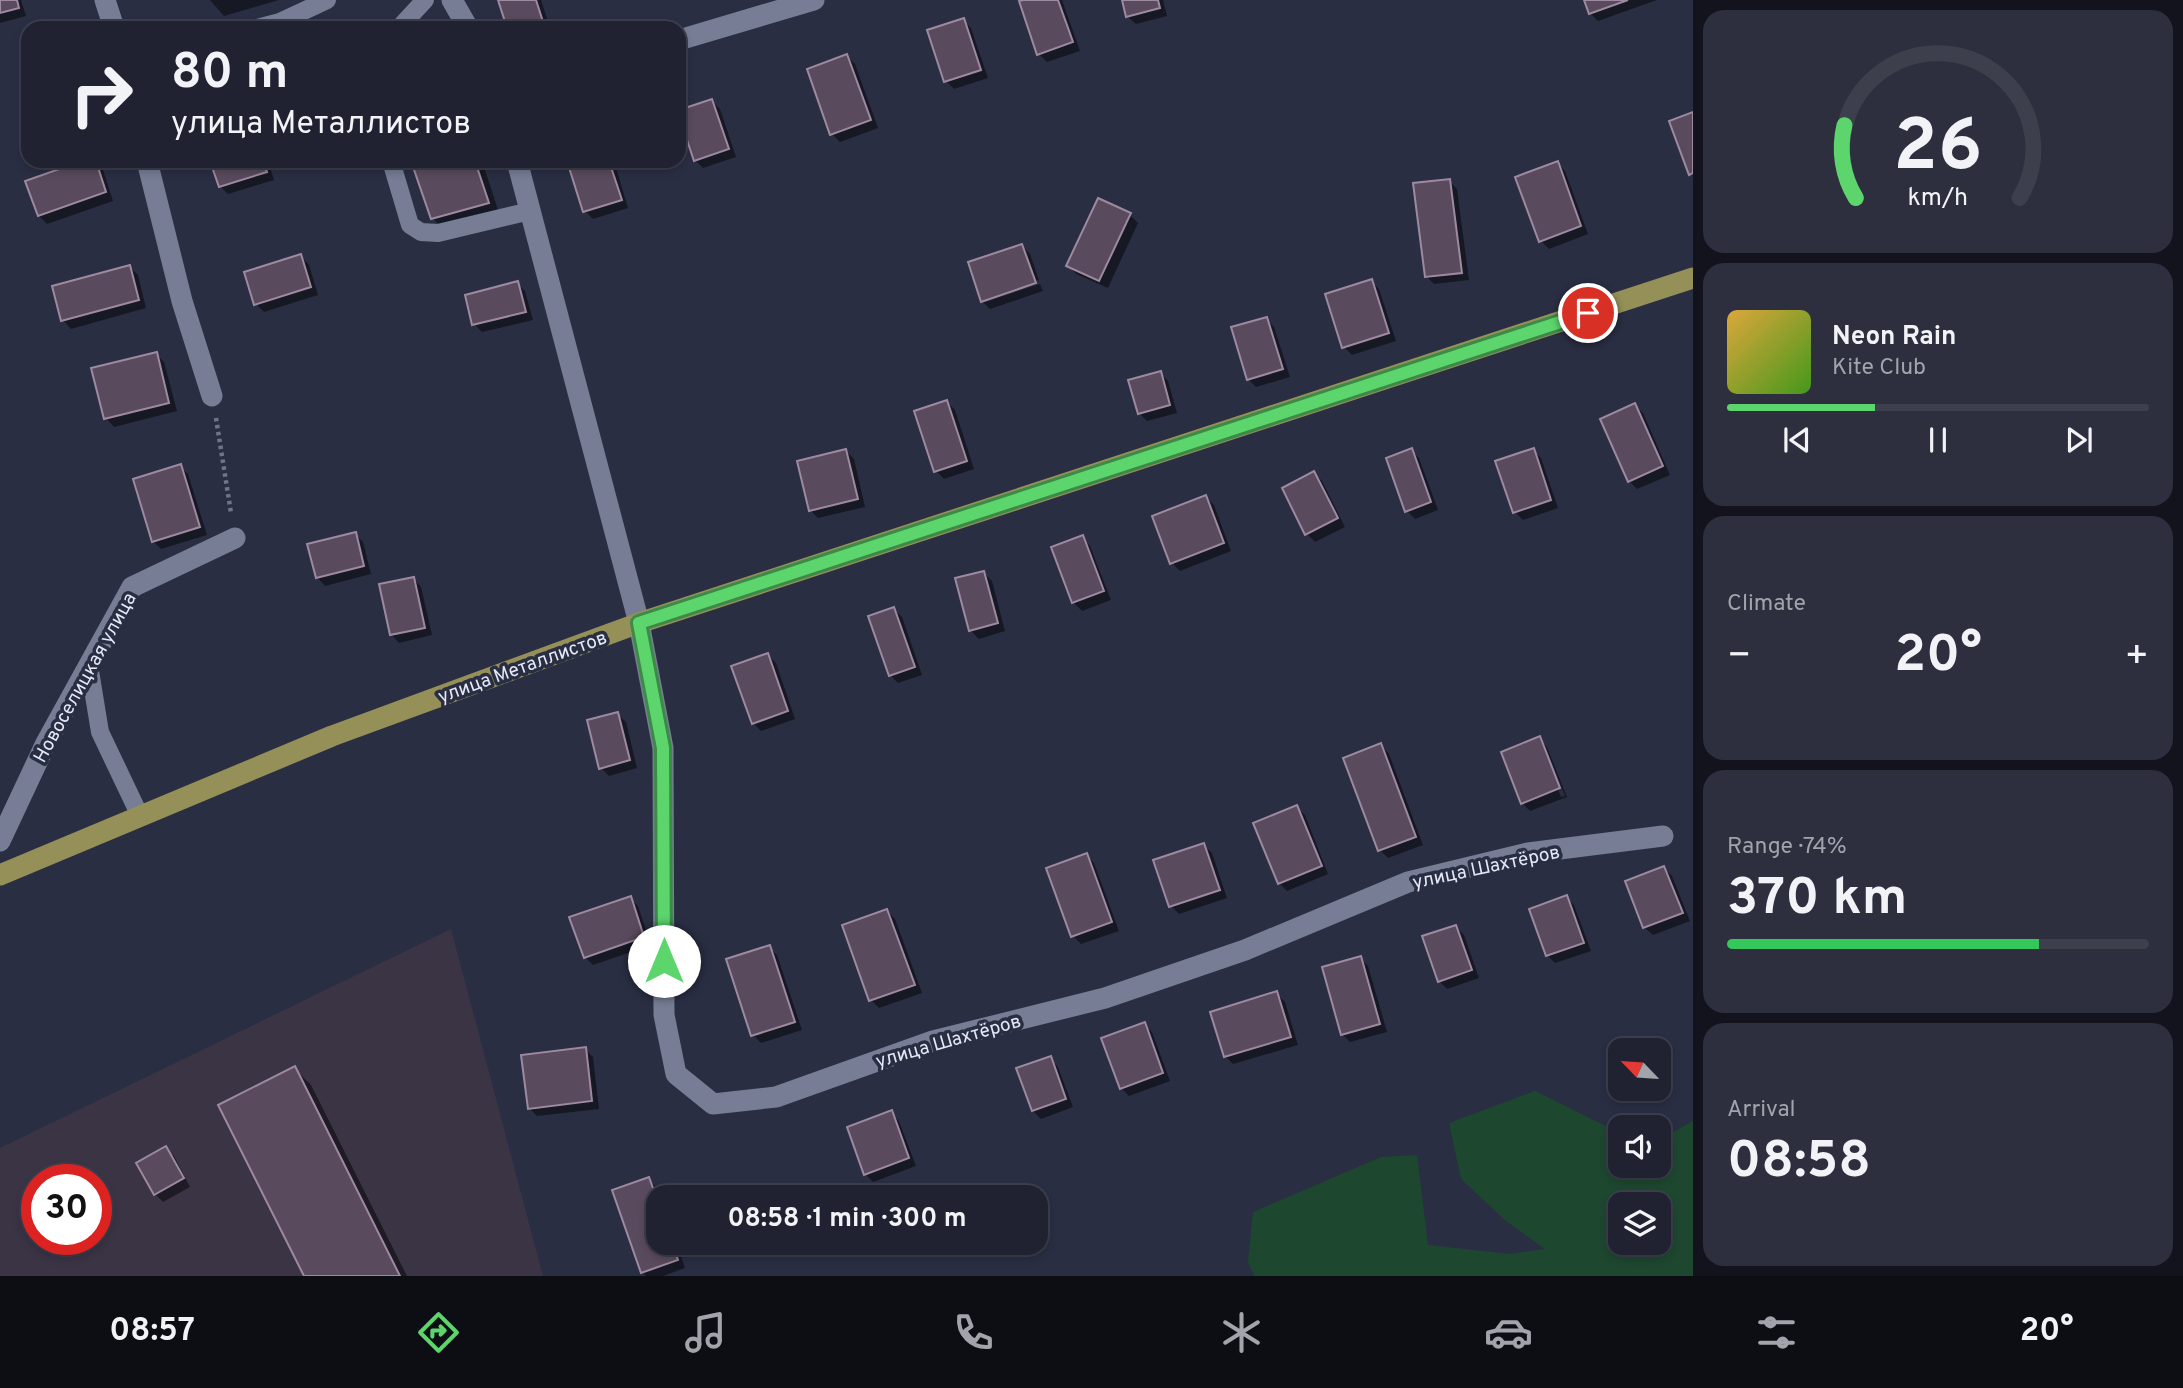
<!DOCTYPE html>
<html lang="en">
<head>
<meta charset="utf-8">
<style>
  :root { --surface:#202232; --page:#2d2f3e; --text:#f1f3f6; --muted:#a2a4ac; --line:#3d3f4d; --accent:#5cd56d }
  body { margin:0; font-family:Overpass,sans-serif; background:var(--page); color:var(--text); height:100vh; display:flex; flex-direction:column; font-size:26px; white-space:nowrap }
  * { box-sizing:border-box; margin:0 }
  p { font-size:23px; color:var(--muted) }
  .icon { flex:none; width:38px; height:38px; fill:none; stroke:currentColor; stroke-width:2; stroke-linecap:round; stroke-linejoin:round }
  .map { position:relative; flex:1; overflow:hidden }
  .details { display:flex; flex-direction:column; gap:10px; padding:10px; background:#12131c; width:490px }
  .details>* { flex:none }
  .guide { position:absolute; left:21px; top:21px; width:665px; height:147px; border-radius:21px; box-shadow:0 4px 10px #0003,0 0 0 2px var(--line); background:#202232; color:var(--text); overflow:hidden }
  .needle { width:46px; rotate:295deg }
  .tools { position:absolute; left:1608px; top:1038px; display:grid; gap:14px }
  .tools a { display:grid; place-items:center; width:63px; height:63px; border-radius:14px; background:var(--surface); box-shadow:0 4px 10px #0003,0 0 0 2px var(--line); font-size:35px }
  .speed { position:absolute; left:21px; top:1164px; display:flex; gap:14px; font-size:35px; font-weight:700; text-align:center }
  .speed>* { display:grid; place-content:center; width:91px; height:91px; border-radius:50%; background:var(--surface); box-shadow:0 4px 10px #0003,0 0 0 2px var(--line); line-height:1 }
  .speed .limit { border:10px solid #d22; background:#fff; color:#111 }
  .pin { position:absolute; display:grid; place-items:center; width:60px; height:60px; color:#fff; margin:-30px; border:4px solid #fff; border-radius:50%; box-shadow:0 2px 7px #0007 }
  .me { position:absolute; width:77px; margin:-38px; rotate:0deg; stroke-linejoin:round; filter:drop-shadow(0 0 5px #0008) }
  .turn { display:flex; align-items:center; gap:24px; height:147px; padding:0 35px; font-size:32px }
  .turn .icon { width:91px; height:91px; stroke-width:2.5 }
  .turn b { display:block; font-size:49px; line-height:60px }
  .big { font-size:52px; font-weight:700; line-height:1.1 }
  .details .card { flex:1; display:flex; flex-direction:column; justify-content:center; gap:10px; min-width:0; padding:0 24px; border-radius:21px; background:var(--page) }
  .details .dial { align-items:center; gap:0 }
  .dial svg { height:182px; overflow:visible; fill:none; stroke:var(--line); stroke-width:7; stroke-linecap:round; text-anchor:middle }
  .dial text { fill:var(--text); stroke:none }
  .song { display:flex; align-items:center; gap:21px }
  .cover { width:84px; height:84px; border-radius:10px; background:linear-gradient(135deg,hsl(40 70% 55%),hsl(100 70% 35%)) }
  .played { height:7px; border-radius:4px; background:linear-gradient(90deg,var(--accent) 35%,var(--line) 35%) }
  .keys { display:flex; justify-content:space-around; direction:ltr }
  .heat { display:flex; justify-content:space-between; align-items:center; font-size:38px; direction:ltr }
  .charge { height:10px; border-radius:5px; background:linear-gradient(90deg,#34c759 74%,var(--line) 0) }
  .trip { position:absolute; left:646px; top:1185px; width:402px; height:70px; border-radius:21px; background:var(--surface); box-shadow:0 4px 10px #0003,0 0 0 2px var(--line); font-weight:700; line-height:70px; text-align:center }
  .tabs { display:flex; height:112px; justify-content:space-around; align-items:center; background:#0d0e14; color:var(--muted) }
  .tabs .icon { width:49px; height:49px }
  .tabs .selected { color:var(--accent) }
  .tabs b { font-size:32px; color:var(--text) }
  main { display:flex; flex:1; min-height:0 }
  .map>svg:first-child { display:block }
</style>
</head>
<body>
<main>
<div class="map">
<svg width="1693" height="1276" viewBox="0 0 1693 1276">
  <rect width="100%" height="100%" fill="#2a2e43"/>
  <path fill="#3a3445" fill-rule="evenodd" d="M451,929L543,1276H0V1148ZM37,1180H96V1239H37Z"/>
  <path fill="#1e472f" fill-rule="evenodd" d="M1535,1091L1620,1133V1166H1659V1140L1693,1121V1276H1254L1248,1262L1253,1212L1381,1157L1417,1155L1428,1245L1509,1254L1545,1249L1506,1221L1461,1179L1449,1123ZM1620,1204H1659V1242H1620Z"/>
  <g fill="#0007" fill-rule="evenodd">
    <polygon points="0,0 21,0 26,16 0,23"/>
    <polygon points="210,0 279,0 224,16"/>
    <polygon points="500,0 541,0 550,28 509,28"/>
    <polygon points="1028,0 1062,0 1080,51 1047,62 1039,54"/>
    <polygon points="1123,0 1163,0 1167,16 1136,24 1127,16"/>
    <polygon points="1586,0 1657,0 1598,21 1590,13"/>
    <polygon points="963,20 971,28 988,78 954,89 946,81"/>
    <polygon points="847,56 855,64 878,128 840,142 832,134"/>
    <polygon points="712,101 720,109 736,157 703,168 695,160"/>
    <polygon points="88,161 96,161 102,167 113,201 47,224 39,216"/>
    <polygon points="212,161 268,161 274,180 228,194 220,186"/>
    <polygon points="413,161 482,161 500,216 445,230 432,218"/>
    <polygon points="569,161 614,161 628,208 593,219 585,211"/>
    <polygon points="1557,163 1565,171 1588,234 1549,249 1541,241"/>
    <polygon points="1449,181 1457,189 1469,280 1434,284 1426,276"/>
    <polygon points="1130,215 1138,223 1108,288 1076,274 1068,265"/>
    <polygon points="1022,246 1030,254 1039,280 985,299 985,302 1040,284 1043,291 990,309 982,301"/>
    <polygon points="301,256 309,265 318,295 264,312 256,304"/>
    <polygon points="130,267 138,275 146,308 71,329 63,320"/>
    <polygon points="1371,281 1379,289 1396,341 1352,355 1344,347"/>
    <polygon points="517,283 525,291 533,320 482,332 474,324"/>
    <polygon points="1266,319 1274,327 1290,377 1256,387 1248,379"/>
    <polygon points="156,354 164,362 177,411 114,427 106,418"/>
    <polygon points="1160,373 1168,381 1177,413 1147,421 1139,413"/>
    <polygon points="947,402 955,410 974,469 944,479 936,471"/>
    <polygon points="1635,405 1643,413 1670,475 1637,489 1629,481"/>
    <polygon points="1411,450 1419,458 1438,510 1415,519 1407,511"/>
    <polygon points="1533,450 1541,458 1558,508 1523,520 1515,512"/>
    <polygon points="846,451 854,459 865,507 818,518 810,510"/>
    <polygon points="180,466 188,474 207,535 161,549 153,541"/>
    <polygon points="1314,473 1322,481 1345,527 1315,542 1307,534 1284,489"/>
    <polygon points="1206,497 1214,505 1231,551 1180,571 1172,563"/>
    <polygon points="355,534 363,542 371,574 325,586 317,577"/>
    <polygon points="1082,538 1090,546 1111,600 1082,611 1074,603 1053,549"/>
    <polygon points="983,572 992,581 1005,631 979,639 971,631 957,580"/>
    <polygon points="413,578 421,587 432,635 399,643 391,634"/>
    <polygon points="894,609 902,617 922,675 898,683 890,675"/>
    <polygon points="768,655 776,663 795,719 761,731 753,723"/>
    <polygon points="617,714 626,722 637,768 609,776 601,768"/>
    <path d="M1539,738L1547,747L1567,797L1530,811L1522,803ZM1541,746H1545L1565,796L1561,797Z"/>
    <polygon points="1381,745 1389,754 1423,845 1388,858 1380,850"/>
    <polygon points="1296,807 1305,815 1328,874 1287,891 1279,883"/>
    <polygon points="1203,845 1212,853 1227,898 1179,914 1171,906"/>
    <polygon points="1086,855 1094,863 1119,931 1081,944 1073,936"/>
    <polygon points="1664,868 1672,876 1690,921 1653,935 1644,927"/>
    <polygon points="1566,897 1574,905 1591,951 1555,963 1547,955"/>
    <polygon points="630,898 638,906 651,945 593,965 585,957"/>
    <polygon points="887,911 895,919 922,993 879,1008 871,1000"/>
    <polygon points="1456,927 1464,935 1479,978 1447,989 1439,981"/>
    <polygon points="769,947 777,955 802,1030 761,1043 753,1035"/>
    <polygon points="1360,958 1368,966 1387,1032 1350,1042 1342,1034"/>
    <polygon points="1276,993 1285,1002 1298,1045 1233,1064 1225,1056"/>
    <polygon points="1144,1024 1152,1032 1170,1081 1129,1096 1121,1088"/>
    <polygon points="585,1049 593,1057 599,1109 537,1116 529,1108"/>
    <polygon points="1050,1058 1058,1067 1073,1107 1041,1119 1033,1111"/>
    <polygon points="294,1068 311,1085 407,1276 306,1276"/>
    <polygon points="891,1112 899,1121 916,1166 873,1182 865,1174"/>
    <polygon points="166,1148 174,1156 190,1187 163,1202 155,1194"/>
    <polygon points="649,1180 657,1188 660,1197 658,1197 658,1242 676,1242 685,1268 663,1276 646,1276 642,1272"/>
  </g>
  <g fill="#5a4a5d" stroke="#9d8aa1" stroke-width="2">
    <polygon points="0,0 17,0 19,8 0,13"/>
    <polygon points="498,0 536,0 545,28 507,28"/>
    <polygon points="1023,0 1058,0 1073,42 1037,55 1019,1"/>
    <polygon points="1122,0 1158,0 1160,8 1126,17"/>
    <polygon points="1584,0 1628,0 1589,14"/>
    <polygon points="964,18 981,70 944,82 927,30"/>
    <polygon points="847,54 871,120 830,135 807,69"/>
    <polygon points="712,99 729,149 694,161 679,116 679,110"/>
    <polygon points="1693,112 1693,173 1689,175 1669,121"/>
    <polygon points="82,161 96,161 106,192 38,216 25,181"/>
    <polygon points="210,161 263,161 267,172 219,187"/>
    <polygon points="411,161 475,161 489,203 431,219"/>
    <polygon points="567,161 609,161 622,200 583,212"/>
    <polygon points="1558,161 1581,226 1539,242 1515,177"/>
    <polygon points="1450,179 1462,273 1425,277 1413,183"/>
    <polygon points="1098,198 1131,213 1099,281 1066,266"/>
    <polygon points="1022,244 1036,283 981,302 968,262"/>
    <polygon points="301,254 311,287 254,305 244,272"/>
    <polygon points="130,265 139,300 61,321 52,286"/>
    <polygon points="1372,279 1389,333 1342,348 1325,294"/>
    <polygon points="518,281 526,312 472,325 465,295"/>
    <polygon points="1267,317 1283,369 1247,380 1231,327"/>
    <polygon points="157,352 169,403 104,419 91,368"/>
    <polygon points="1161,371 1170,405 1138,414 1128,380"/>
    <polygon points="947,400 967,461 934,472 914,411"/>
    <polygon points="1635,403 1663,466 1628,482 1600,419"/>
    <polygon points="1412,448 1431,502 1405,512 1386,458"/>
    <polygon points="1534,448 1551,500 1513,513 1495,461"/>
    <polygon points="846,449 858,499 809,511 797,461"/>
    <polygon points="181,464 200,527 152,542 133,479"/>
    <polygon points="1314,471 1338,518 1305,535 1282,488"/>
    <polygon points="1206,495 1224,543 1170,564 1152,516"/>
    <polygon points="356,532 364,566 316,578 307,544"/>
    <polygon points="1083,535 1104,591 1072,603 1051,547"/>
    <polygon points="984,571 998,623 969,631 955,578"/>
    <polygon points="414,577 425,628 390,635 379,584"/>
    <polygon points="894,607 915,667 889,676 868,616"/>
    <polygon points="768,653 788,711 752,724 731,666"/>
    <polygon points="618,712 630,760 599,769 587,720"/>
    <polygon points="1540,736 1560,788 1521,804 1501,752"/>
    <polygon points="1381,743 1416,837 1378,851 1343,758"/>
    <polygon points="1297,805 1322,866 1278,884 1253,823"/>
    <polygon points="1204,843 1220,890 1169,907 1153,860"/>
    <polygon points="1087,853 1112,922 1071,937 1046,868"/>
    <polygon points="1664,866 1683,913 1643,928 1625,881"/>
    <polygon points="1567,895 1584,943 1546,956 1529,909"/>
    <polygon points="631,896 644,937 584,958 569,917"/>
    <polygon points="887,909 915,985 869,1001 842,925"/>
    <polygon points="1456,925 1472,970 1438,982 1422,936"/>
    <polygon points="770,945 795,1022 751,1036 726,959"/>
    <polygon points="1361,956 1380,1024 1341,1035 1322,967"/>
    <polygon points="1277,991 1291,1037 1224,1057 1210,1012"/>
    <polygon points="1145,1022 1163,1073 1120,1089 1101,1038"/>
    <polygon points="586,1047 592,1101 528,1109 521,1055"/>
    <polygon points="1051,1056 1066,1099 1032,1111 1016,1068"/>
    <polygon points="295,1066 400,1276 304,1276 218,1105"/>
    <polygon points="892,1110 909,1158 864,1175 847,1127"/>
    <polygon points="166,1146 184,1178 154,1195 136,1163"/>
    <polygon points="649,1177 658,1202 658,1242 672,1242 678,1260 641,1273 612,1190"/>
  </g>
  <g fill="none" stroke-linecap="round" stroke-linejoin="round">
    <polyline stroke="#707486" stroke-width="4.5" stroke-dasharray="3.5 3.5" stroke-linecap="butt" points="216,418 231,513"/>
    <g stroke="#767d95" stroke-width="18">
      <polyline points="257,28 280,22 327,0"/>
      <polyline points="399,28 425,0"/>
      <polyline points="391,161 410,225 421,232 438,233 530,211"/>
      <polyline points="89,665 100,732 140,816"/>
    </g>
    <g stroke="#767d95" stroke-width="21">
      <polyline points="105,0 114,28"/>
      <polyline points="452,0 468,28"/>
      <polyline points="679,40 814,0"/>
      <polyline points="147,161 182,301 212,396"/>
      <polyline points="517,161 639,623 663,748 664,1015 676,1074 713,1104 776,1097 933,1041 1105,998 1245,950 1408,882 1528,853 1663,836"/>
      <polyline points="0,841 46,743 132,587 235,538"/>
    </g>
    <polyline stroke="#958f58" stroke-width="21" points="0,875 332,736 639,623 1693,278"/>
  </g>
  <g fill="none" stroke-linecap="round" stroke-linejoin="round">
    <g stroke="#3c8a47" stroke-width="18">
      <polyline id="route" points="664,961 663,748 639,623 1588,313"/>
    </g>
    <use href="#route" stroke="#5cd56d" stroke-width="12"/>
  </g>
  <g text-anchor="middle" stroke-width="7" stroke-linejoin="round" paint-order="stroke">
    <g font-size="19" fill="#e5e9f7" stroke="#2a2e43">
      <text transform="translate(522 666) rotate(-20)" y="7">улица Металлистов</text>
      <text transform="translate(84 677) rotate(-61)" y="7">Новоселицкая улица</text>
      <text transform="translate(1486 866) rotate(-12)" y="7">улица Шахтёров</text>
      <text transform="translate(948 1040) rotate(-16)" y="7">улица Шахтёров</text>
    </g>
  </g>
</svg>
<div class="tools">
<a><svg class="needle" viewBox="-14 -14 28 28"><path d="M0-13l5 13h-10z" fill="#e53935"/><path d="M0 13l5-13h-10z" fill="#a2a4ac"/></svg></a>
<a><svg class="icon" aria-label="sound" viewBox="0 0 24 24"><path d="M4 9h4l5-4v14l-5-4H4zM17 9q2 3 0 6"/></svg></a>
<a><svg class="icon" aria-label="layers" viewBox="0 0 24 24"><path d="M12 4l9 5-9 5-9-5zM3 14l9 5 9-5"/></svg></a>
</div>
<div class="speed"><div class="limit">30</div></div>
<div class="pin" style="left:1588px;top:313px;background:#d93025"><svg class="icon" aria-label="arrive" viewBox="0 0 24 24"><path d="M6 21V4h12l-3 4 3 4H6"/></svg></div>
<svg class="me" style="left:664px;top:961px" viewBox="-20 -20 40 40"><circle r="19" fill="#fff"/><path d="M0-13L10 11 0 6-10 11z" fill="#5cd56d"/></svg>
<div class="trip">08:58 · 1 min · 300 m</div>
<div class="guide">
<div class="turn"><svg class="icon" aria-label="right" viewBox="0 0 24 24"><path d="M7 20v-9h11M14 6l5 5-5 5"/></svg><div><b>80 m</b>улица Металлистов</div></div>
</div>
</div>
<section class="details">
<div class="card dial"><svg viewBox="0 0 100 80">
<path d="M14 69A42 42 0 1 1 86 69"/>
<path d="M14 69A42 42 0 0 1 9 37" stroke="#5cd56d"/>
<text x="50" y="56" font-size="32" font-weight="700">26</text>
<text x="50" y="72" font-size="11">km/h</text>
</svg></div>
<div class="card">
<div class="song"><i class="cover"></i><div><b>Neon Rain</b><p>Kite Club</p></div></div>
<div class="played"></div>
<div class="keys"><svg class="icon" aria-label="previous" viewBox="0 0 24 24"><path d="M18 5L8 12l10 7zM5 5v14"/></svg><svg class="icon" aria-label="pause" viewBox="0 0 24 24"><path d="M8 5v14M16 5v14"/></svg><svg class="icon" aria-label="next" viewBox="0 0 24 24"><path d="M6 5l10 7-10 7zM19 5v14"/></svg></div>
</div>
<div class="card"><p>Climate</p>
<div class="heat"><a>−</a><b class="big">20°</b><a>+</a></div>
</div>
<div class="card"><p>Range · 74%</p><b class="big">370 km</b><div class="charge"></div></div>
<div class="card"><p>Arrival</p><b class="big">08:58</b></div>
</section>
</main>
<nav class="tabs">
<b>08:57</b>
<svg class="icon selected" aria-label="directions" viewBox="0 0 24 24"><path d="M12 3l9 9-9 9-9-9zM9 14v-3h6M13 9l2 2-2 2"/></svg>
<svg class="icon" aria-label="music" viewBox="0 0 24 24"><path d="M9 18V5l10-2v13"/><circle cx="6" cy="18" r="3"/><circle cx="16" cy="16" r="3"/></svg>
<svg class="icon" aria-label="phone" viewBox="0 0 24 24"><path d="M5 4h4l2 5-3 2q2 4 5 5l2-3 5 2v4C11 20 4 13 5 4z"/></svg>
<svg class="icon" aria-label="climate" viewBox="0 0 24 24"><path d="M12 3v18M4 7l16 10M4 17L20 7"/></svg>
<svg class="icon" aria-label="car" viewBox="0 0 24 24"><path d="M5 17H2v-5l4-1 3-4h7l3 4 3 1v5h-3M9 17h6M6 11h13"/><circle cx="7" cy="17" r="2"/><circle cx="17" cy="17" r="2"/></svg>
<svg class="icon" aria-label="filters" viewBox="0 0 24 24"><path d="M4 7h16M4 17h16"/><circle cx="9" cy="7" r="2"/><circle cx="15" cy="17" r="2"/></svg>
<b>20°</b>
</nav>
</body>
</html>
